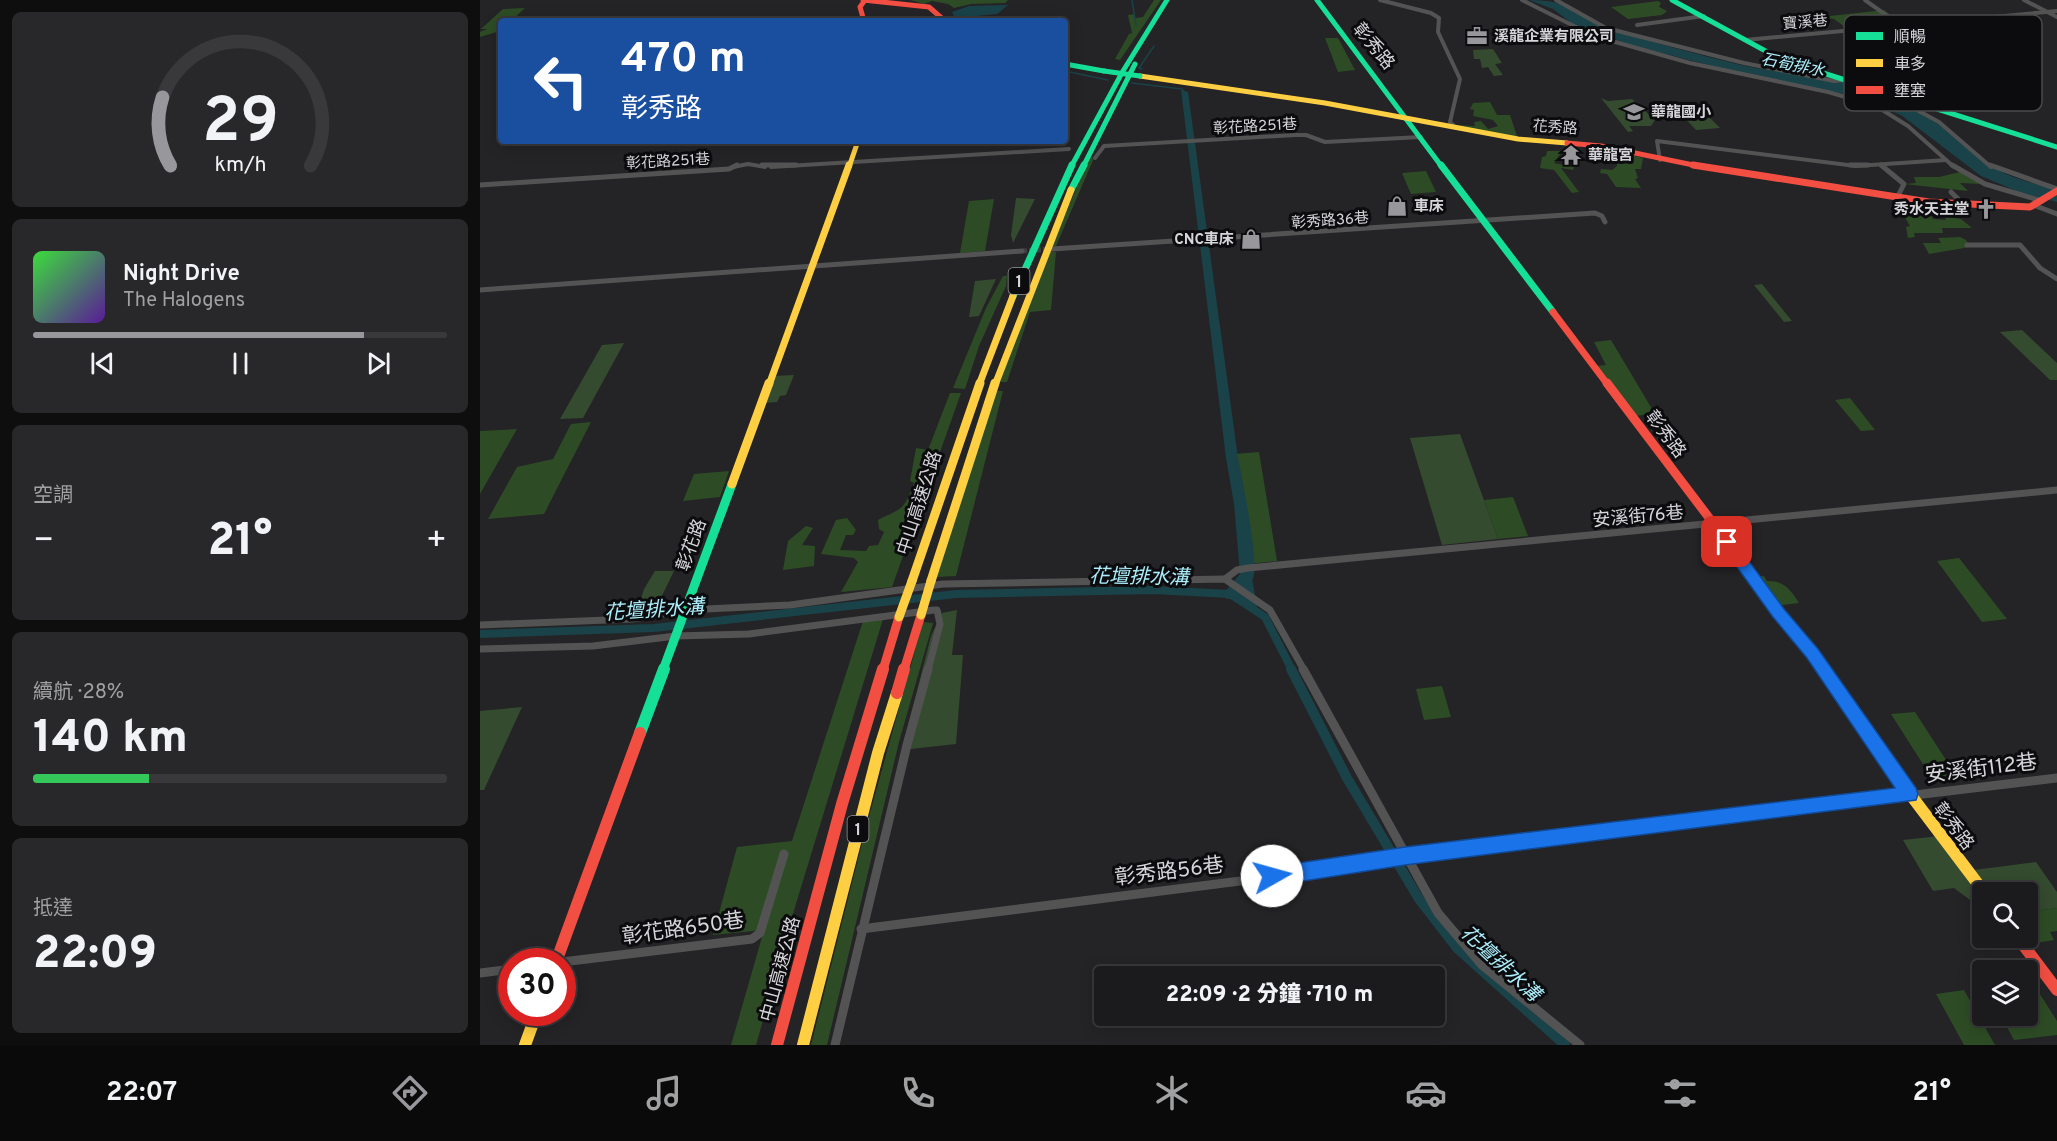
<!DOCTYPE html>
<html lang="zh-TW">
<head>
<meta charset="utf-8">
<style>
  :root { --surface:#1b1a1c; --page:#282729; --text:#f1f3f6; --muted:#a0a1a3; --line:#39383b; --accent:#98979b }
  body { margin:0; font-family:Overpass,"Noto Sans TC",sans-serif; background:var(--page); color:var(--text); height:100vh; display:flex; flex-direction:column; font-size:22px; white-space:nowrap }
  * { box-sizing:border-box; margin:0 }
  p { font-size:20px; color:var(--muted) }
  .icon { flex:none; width:33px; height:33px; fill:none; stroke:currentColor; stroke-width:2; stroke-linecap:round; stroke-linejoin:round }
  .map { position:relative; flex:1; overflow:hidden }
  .sheet { display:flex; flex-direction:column; gap:12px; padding:12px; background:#0f0e0f; width:480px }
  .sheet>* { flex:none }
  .guide { position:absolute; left:18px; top:18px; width:570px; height:126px; border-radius:6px; box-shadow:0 3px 15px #0003,0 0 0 2px var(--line); background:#1a4fa0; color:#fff; overflow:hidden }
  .fabs { position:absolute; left:1492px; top:882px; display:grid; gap:12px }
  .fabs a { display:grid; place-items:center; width:66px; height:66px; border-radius:6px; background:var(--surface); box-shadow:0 3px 15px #0003,0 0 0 2px var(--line); font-size:30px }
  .speed { position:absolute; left:18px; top:948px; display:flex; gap:12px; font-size:30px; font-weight:700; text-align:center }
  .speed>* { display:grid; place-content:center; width:78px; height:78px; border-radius:50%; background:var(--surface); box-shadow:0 3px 15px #0003,0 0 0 2px var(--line); line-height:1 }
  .speed .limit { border:9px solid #d22; background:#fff; color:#111 }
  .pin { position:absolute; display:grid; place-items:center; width:51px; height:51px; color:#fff; margin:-26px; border-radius:12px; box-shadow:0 3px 9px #0006 }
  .me { position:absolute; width:66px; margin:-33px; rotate:83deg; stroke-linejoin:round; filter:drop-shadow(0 0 4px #0008) }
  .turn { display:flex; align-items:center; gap:21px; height:126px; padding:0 24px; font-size:27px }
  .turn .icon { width:78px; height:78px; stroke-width:2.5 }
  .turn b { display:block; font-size:42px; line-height:51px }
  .big { font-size:45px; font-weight:800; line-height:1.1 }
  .sheet .card { flex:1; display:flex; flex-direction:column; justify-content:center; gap:9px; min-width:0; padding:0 21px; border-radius:9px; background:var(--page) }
  .sheet .dial { align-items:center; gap:0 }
  .dial svg { height:156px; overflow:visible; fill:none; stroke:var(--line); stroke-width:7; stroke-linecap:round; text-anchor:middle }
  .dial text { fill:var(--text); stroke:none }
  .song { display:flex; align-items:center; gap:18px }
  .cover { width:72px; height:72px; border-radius:9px; background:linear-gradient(135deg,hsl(120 70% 55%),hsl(270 70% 35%)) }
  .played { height:6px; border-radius:3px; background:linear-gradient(90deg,var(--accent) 80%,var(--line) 80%) }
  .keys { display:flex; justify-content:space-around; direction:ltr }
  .heat { display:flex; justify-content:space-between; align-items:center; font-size:33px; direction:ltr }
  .charge { height:9px; border-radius:4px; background:linear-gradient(90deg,#34c759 28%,var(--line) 0) }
  .trip { position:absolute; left:614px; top:966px; width:351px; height:60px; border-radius:6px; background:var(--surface); box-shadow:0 3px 15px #0003,0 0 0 2px var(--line); font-weight:800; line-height:60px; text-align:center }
  .menu { display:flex; height:96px; justify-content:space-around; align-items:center; background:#0b0a0b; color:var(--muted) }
  .menu .icon { width:42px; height:42px }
  .menu .selected { color:var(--accent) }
  .menu b { font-size:27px; color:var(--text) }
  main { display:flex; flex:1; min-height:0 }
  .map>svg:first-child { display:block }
</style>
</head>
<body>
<main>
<section class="sheet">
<div class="card dial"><svg viewBox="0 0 100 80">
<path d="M14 69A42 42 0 1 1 86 69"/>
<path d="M14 69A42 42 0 0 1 10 34" stroke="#98979b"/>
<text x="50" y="56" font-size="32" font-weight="700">29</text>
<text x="50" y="72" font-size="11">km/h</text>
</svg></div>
<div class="card">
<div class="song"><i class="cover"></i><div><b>Night Drive</b><p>The Halogens</p></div></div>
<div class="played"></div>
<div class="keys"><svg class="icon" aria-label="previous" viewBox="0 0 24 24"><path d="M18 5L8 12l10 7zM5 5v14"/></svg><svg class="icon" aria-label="pause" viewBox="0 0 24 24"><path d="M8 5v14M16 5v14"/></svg><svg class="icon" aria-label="next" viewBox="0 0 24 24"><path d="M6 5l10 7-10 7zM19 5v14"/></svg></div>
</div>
<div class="card"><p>空調</p>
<div class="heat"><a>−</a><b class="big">21°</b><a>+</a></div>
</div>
<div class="card"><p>續航 · 28%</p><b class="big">140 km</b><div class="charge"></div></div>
<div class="card"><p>抵達</p><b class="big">22:09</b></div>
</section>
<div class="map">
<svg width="1577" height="1045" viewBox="0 0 1577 1045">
  <rect width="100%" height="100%" fill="#242326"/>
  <g fill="#344b2f">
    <polygon points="1013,49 1022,63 1015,64 1023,75 1014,76 1008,67 1002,68 1000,59 994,59 993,50"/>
    <polygon points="1121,98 1128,101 1152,99 1175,120 1171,126 1149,126 1153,131 1148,132"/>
    <polygon points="1224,112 1240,128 1216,130 1201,114"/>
    <polygon points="536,198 555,199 533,243 531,235"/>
    <polygon points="516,279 499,316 489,317 495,281"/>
    <polygon points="1282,284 1312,321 1304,322 1274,285"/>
    <polygon points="1542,330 1577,363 1577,380 1570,380 1520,332"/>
    <polygon points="144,343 103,418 80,419 122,345"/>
    <polygon points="314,375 306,395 300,396 297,402 284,403 292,376"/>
    <polygon points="980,434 1018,539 962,545 930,438"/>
    <polygon points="175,571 194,571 175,610 157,611 164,589"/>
    <polygon points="477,610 472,655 483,655 476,744 422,750 451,636 462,613"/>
    <polygon points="42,707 4,790 0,790 0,711"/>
    <polygon points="1459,836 1503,894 1503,916 1490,900 1474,888 1453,891 1423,840"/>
    <polygon points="1556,862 1577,892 1577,908 1548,912 1548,892 1511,892 1494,870"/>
  </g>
  <g fill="#2d4c25">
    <polygon points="430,0 528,0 525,3 491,4 474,8 468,4 452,1 444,4"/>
    <polygon points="674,0 681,0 640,60 635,59 649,34 652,33 648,15 655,14 655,18 663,17"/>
    <polygon points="1178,1 1181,3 1179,7 1187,11 1182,15 1148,19 1131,7"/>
    <polygon points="45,8 31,21 21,21 16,26 21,26 20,31 0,37 0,32 7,29 1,29 23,9"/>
    <polygon points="1404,10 1424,25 1369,30 1354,19 1341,17"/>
    <polygon points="845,38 858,38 875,70 858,72"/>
    <polygon points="1010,102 1017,115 1030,115 1038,139 975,125 995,126 994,122 1001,121 1008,129 1018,126 1013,120 993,116 994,110 990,109 993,103"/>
    <polygon points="1067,151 1082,151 1074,163 1094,167 1093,170 1081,168 1099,192 1092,193 1074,170 1060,168 1062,157 1066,156"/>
    <polygon points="1137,152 1163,158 1161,169 1155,169 1158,178 1155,179 1161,188 1136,187 1127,174 1120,173 1121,169 1132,170 1137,166"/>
    <polygon points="610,157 614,158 576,246 571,247"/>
    <polygon points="946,171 956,192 931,194 922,173"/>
    <polygon points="1480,172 1501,184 1480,183 1488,191 1424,184 1436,183 1434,177 1459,177"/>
    <polygon points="514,199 505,251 480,253 489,201"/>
    <polygon points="1435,209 1448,212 1453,219 1466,220 1464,216 1481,219 1492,228 1462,228 1463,233 1434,233 1435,237 1428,238 1426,227 1430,226 1422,212"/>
    <polygon points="1480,237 1486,240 1490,247 1449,254 1443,243 1461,243 1458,238"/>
    <polygon points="568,252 576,252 571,310 550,312 527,382 519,382"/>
    <polygon points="523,276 527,276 526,286 499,346 485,389 473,388 506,308"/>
    <polygon points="1131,340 1175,414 1153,416 1115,366 1126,365 1114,342"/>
    <polygon points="516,391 523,391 476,576 457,577"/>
    <path d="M470,393H481L412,587L361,592L378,562L374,558L341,554L356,520L367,518L376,530L373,535H366L360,550L386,551L389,546L398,545L404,532L399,529L398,520C423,507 423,512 434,483L430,481L436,448L448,450Z"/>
    <polygon points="1370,398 1395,430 1381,431 1355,400"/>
    <polygon points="111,422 64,514 8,519 37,467 73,459 91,424"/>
    <polygon points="37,429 0,494 0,431"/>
    <polygon points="779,452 797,561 768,564 754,454"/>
    <polygon points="249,471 240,497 203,501 214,474"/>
    <polygon points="1033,497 1048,536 1018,539 1004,500"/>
    <polygon points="326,526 333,528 322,545 335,546 334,566 303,570 308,541"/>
    <polygon points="1479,558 1527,619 1502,622 1457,561"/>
    <path d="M1284,576L1287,581C1303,580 1311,590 1319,603L1293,606L1273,577Z"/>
    <polygon points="403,619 315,907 276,1045 251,1045 284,930 233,935 257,847 312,841 383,621"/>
    <polygon points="443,622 453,623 419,742 347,1045 331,1045 388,820"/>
    <polygon points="962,686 971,717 944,720 936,689"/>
    <polygon points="1435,712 1479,780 1455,783 1411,714"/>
    <polygon points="1577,908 1577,931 1570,932 1574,940 1550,944 1545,938 1548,938 1548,912"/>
    <polygon points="1551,980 1577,1021 1577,1035 1534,1040 1522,1018 1548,1016 1548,981"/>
    <polygon points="1484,990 1515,1045 1484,1045 1456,994"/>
  </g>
  <g fill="#1a4249">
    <path d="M1049,0C1094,0 1094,15 1129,28C1169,42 1220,55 1261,65C1318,77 1381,78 1434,106C1463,121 1483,145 1509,164C1529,179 1554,183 1577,190V202L1539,192L1501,176L1421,115L1374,96L1275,77L1155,46L1097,27L1073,9Z"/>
    <polygon points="528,5 517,14 497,16 494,21 476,21 472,12 489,6"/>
    <polygon points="767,567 770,567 778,612 783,620 768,604 750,594 766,576"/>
  </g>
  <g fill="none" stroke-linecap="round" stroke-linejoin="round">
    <g stroke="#1a4249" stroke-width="1.5">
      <polyline points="652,0 656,25"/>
      <polyline points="662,69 659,68 674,46"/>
      <polyline points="585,71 628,80"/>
      <polyline points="652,83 702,89 704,92"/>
    </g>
    <polyline stroke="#1a4249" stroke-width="8" points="0,634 174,628 476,594 673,590 750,594 785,617 812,670"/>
    <polyline stroke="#1a4249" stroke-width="10" points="811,669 867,778 939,899 977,948 1085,1045"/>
    <path fill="#1a4249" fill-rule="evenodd" d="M701,90L708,92L758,458C762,477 780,565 773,578C770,584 764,588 761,592C755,598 753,601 745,598L743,594L760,574L754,504L746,458Z"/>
    <polyline stroke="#3f3e41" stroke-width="5" stroke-dasharray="5 2" stroke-linecap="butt" points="542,251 572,249"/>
    <g stroke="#545353" stroke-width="4">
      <polyline points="900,0 951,13 959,18 958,32 980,79 970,122 976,128"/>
      <polyline points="1042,0 1114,36 1210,63 1348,92 1396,106 1428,126 1474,167"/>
      <polyline points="1076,0 1126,28 1264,63 1354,81 1365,80"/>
      <polyline points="1385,0 1420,25"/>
      <polyline points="1544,0 1577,17"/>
      <polyline points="1157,25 1224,16"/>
      <polyline points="1265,40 1577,11"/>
      <polyline points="1413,97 1459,122 1511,167"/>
      <polyline points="615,158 624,146 815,135 826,135 845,142 941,137"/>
      <polyline points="1180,160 1177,141 1376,166 1466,160"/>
      <polyline points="1401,165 1403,167"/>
      <polyline points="253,167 268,164 285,167"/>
      <polyline points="291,167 589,149"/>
    </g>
    <g stroke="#545353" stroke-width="5">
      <polyline points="282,165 316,165"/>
      <polyline points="1370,165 1388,165"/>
      <polyline points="1401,165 1424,184 1418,196"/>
      <polyline points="1472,165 1505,184 1562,201"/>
      <polyline points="1510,165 1577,189"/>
      <polyline points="0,185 249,169 257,165"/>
      <polyline points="1471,192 1482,203"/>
      <polyline points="1556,206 1577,214"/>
      <polyline points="1487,245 1540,245 1560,268 1577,279"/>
      <polyline points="572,249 1115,213 1122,216 1125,222"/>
      <polyline points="0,290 542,251"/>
    </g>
    <g stroke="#545353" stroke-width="7">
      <polyline points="745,579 757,570 768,568 1577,490"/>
      <polyline points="0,625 152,619 205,610 310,605 463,584 745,579 790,610 824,670"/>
      <polyline points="0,649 113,646 196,636 269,634 454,610"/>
      <polyline points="448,670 460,624 457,610"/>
    </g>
    <g stroke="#545353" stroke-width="9">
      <polyline points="823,669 958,913 1002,965 1100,1045"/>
      <polyline points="381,929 815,874 925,856 1577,778"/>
      <polyline points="82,962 272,939 280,933 304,854"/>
      <polyline points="0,973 32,969"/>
      <polyline points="355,1045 427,745 448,669"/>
    </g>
    <g stroke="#16e098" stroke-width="5">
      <polyline points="837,0 962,167"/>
      <polyline points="1192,0 1302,60 1577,147"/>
      <polyline points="585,64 624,71"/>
      <polyline points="591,167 643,71 687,0"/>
      <polyline points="603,167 655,64"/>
    </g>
    <g stroke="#16e098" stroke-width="7">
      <polyline points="961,165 1073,312"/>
      <polyline points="591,190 604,165"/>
      <polyline points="533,296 592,165"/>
    </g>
    <polyline stroke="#16e098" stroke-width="9" points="183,670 252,484"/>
    <polyline stroke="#16e098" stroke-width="12" points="160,733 184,669"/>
    <g stroke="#ffcf43" stroke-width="5">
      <polyline points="660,76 845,103 1038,139 1087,143"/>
      <polyline points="369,167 378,141"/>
    </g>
    <g stroke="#ffcf43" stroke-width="7">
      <polyline points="289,385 369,165"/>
      <polyline points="499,385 533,296"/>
      <polyline points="515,385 591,190"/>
    </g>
    <g stroke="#ffcf43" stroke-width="9">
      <polyline points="252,484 289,383"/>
      <polyline points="432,581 500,383"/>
      <polyline points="451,581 515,383"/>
      <polyline points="1342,667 1344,670"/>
    </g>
    <g stroke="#ffcf43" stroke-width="12">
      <polyline points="1343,669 1430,794 1504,892"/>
      <polyline points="45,1045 57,1012"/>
      <polyline points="323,1045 398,753 417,693"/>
    </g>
    <g stroke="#f24e42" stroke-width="5">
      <polyline points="383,0 449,7 465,21"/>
      <polyline points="384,21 380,7 385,0"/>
      <polyline points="1087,143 1121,146 1223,167"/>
    </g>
    <g stroke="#f24e42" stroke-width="7">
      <polyline points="1213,165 1449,202 1550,207 1577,191"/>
      <polyline points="1073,312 1128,385"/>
    </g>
    <g stroke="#f24e42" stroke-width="9">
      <polyline points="1127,383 1342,667"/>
      <polyline points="403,670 419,617"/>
      <polyline points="424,670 441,615"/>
    </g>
    <g stroke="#f24e42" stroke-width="12">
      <polyline points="417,693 424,669"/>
      <polyline points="1538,938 1577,990"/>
      <polyline points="76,962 160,733"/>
      <polyline points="297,1045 362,804 403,669"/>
    </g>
    <polyline stroke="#16e098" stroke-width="5" points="624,71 660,76"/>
    <g stroke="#ffcf43" stroke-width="9">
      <polyline points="441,615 451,581"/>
      <polyline points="419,617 432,581"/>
    </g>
  </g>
  <polygon fill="#1a73e8" stroke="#114b97" stroke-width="1.5" points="1247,536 1252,538 1304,609 1338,649 1436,788 1438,794 1436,800 925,865 792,886 785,883 783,876 785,870 792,867 925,847 1415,788 1327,658 1293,617 1242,546 1242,538"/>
  <defs>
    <g id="office-bare" transform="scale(1.62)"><path d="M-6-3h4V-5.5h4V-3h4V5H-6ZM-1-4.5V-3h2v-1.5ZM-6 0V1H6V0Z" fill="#98979b" stroke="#0c0c0e" stroke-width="2.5" paint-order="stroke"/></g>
    <g id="school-bare" transform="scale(1.62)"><path d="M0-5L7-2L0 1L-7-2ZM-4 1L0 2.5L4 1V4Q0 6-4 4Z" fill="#98979b" stroke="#0c0c0e" stroke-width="2.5" paint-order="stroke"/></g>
    <g id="temple-bare" transform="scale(1.62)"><path d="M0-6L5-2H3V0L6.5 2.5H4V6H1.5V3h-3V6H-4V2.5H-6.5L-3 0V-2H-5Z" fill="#98979b" stroke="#0c0c0e" stroke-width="2.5" paint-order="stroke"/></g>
    <g id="shop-bare" transform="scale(1.62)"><path d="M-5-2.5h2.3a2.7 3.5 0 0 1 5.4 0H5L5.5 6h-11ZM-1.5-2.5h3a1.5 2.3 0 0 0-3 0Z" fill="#98979b" stroke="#0c0c0e" stroke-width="2.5" paint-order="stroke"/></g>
    <g id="church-bare" transform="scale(1.62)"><path d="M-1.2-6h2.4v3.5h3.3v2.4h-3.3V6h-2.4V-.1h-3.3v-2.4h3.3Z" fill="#98979b" stroke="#0c0c0e" stroke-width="2.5" paint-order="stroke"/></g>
  </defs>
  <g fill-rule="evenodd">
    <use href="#office-bare" x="997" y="36"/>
    <use href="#school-bare" x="1154" y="112"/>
    <use href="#temple-bare" x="1091" y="155"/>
    <use href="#shop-bare" x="917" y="206"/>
    <use href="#church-bare" x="1506" y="209"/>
    <use href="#shop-bare" x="771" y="239"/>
  </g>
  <g text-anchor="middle" stroke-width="6" stroke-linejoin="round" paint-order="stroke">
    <g font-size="15" fill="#d6d6da" stroke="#0c0c0e">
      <text transform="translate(1325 22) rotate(-5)" y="5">寶溪巷</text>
      <text transform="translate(775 126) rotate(-3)" y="5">彰花路251巷</text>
      <text transform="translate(1075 127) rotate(4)" y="5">花秀路</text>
      <text transform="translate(188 161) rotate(-3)" y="5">彰花路251巷</text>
      <text transform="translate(850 220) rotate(-4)" y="5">彰秀路36巷</text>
    </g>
    <g font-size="15" font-weight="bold" fill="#d6d6da" stroke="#0c0c0e" text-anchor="start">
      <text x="1014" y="41">溪龍企業有限公司</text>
      <text x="1171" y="117">華龍國小</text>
      <text x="1108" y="160">華龍宮</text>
      <text x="934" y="211">車床</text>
      <text x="1489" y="214" text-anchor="end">秀水天主堂</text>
      <text x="754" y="244" text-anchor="end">CNC車床</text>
    </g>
    <g font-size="16" font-style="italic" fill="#aceefb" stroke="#0c0c0e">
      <text transform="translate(1313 64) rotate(11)" y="6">石筍排水</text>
    </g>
    <g fill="#0c0c0e" stroke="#99999d" stroke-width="1.5">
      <rect x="528.5" y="268" width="21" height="26" rx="4.5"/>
      <rect x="367.5" y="816" width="21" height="26" rx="4.5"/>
    </g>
    <g font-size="16" font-weight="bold" fill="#d6d6da">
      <text x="539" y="287">1</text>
      <text x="378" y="835">1</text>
    </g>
    <g font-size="18" fill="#d6d6da" stroke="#0c0c0e">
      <text transform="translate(894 46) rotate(51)" y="6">彰秀路</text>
      <text transform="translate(1186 434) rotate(53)" y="6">彰秀路</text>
      <text transform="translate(439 503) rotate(-72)" y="6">中山高速公路</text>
      <text transform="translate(1158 516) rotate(-5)" y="6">安溪街76巷</text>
      <text transform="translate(211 545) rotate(-70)" y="6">彰花路</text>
      <text transform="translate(1474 826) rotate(53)" y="6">彰秀路</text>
      <text transform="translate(300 969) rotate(-75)" y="6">中山高速公路</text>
    </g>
    <g font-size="20" font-style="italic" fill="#aceefb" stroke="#0c0c0e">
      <text transform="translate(659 576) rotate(1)" y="7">花壇排水溝</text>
      <text transform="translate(174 609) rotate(-4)" y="7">花壇排水溝</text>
      <text transform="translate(1021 963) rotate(43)" y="7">花壇排水溝</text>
    </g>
    <g font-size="21" fill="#d6d6da" stroke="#0c0c0e">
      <text transform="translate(1501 768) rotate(-7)" y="7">安溪街112巷</text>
      <text transform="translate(689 871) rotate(-7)" y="7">彰秀路56巷</text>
      <text transform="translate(203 928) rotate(-8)" y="7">彰花路650巷</text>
    </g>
  </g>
  <rect x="1364" y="15" width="198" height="96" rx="9" fill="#0c0c0e" stroke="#49494b" stroke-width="1.5"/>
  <rect x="1376" y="32" width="27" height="8" fill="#16e098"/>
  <rect x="1376" y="59" width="27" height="8" fill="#ffcf43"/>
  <rect x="1376" y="86" width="27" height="8" fill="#f24e42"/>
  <g font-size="16" fill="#d6d6da">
    <text x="1414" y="42">順暢</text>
    <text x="1414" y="69">車多</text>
    <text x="1414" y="96">壅塞</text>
  </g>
</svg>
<div class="fabs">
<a><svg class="icon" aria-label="search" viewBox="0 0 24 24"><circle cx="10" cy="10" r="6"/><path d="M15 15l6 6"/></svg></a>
<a><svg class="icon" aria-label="layers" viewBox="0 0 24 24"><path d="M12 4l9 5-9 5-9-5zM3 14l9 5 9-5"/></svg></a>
</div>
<div class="speed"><div class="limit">30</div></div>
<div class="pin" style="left:1247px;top:542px;background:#d93025"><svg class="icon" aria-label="arrive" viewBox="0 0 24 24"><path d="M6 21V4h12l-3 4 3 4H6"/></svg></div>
<svg class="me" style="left:792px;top:876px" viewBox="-20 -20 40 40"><circle r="19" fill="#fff"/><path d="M0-13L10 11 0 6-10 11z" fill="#1a73e8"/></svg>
<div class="trip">22:09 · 2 分鐘 · 710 m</div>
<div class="guide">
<div class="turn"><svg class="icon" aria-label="left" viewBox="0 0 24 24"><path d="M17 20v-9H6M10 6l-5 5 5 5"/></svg><div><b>470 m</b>彰秀路</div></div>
</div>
</div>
</main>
<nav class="menu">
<b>22:07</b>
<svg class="icon selected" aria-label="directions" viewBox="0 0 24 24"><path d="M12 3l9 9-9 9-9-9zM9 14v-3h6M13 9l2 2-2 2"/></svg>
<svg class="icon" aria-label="music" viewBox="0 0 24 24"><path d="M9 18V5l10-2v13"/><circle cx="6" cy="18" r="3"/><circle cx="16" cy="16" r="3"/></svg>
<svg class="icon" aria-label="phone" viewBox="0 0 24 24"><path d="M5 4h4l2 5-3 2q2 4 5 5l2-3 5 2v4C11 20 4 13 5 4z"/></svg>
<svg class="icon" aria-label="climate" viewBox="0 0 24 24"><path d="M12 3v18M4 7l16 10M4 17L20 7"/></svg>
<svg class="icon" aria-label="car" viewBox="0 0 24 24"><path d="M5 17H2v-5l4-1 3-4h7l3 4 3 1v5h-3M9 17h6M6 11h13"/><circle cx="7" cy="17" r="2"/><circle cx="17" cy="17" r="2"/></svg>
<svg class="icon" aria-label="filters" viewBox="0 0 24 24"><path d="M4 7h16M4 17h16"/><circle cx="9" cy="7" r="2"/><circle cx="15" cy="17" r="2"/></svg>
<b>21°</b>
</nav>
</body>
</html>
